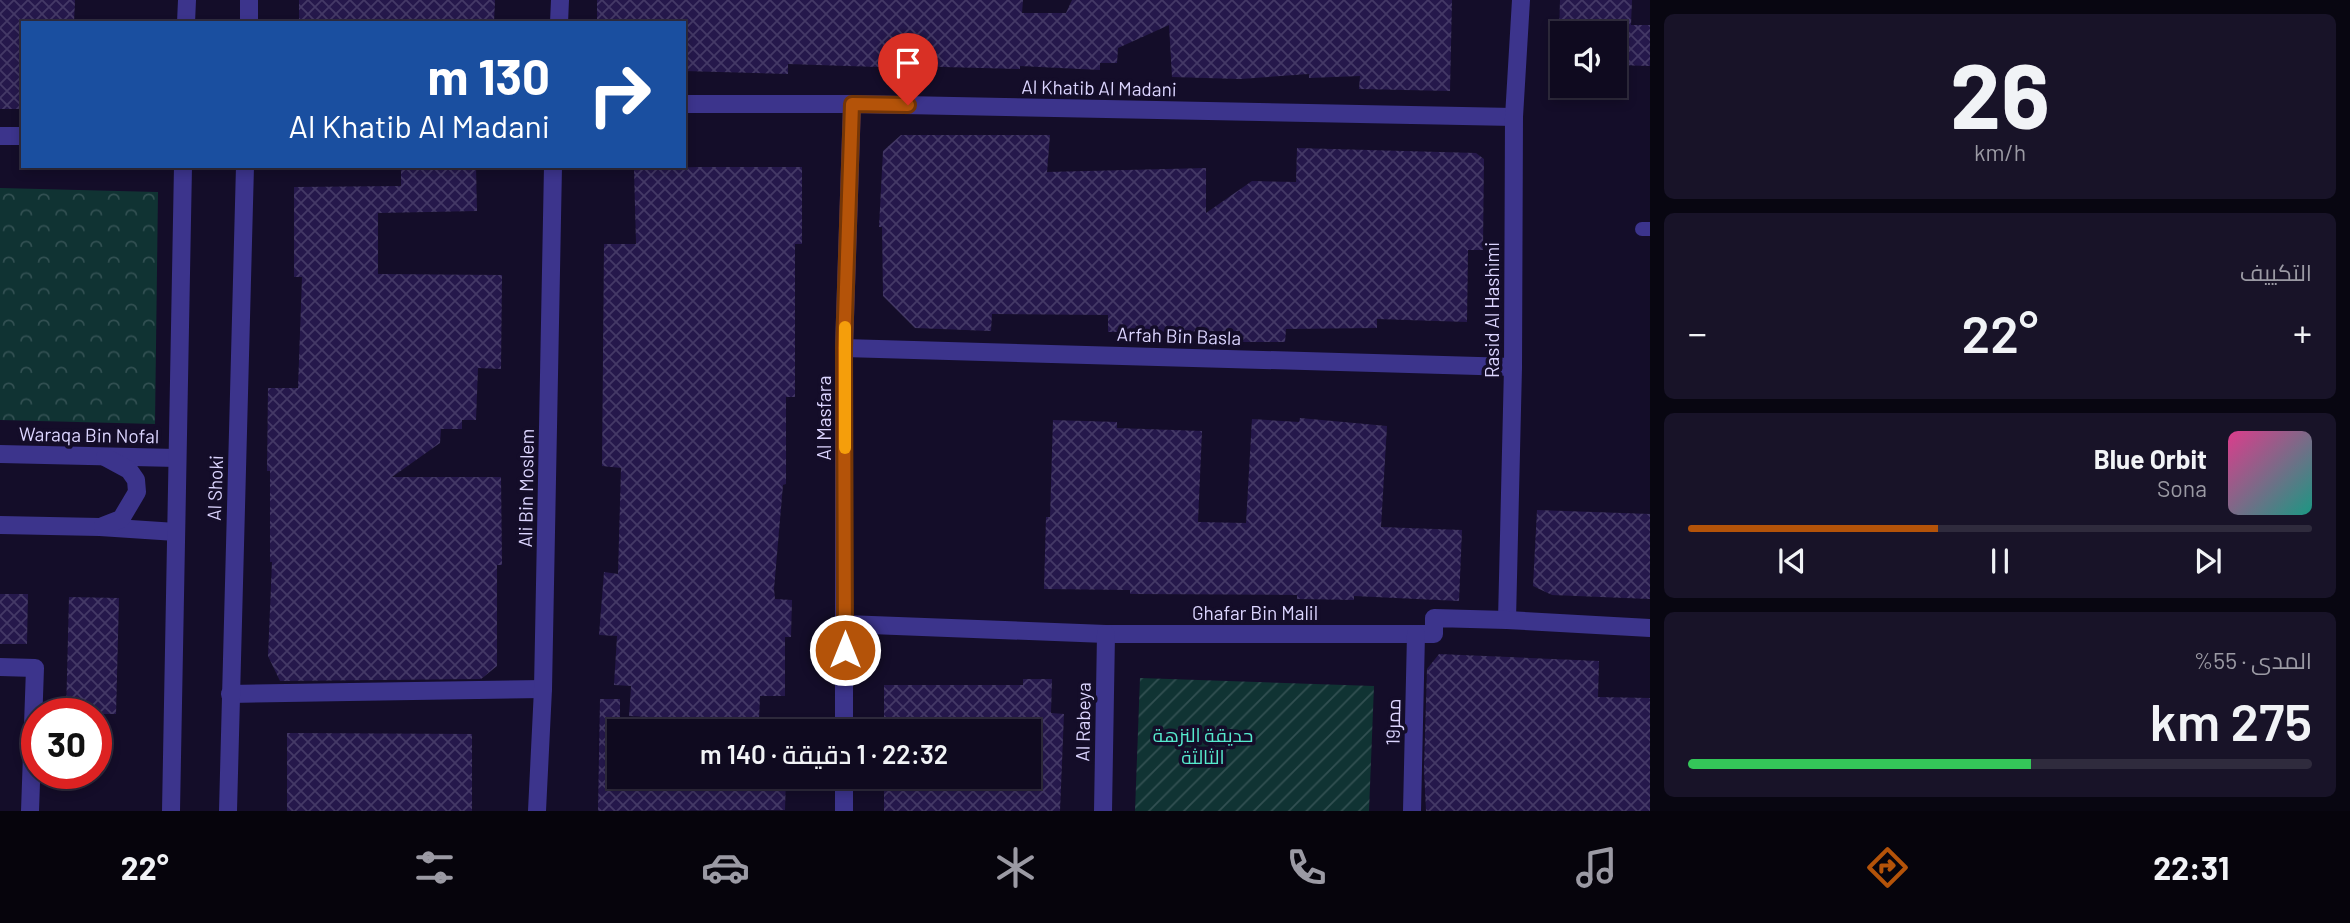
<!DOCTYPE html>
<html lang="ar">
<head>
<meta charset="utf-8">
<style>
  :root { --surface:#0f0a1f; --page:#181328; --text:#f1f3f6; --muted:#9b9aa4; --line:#2f2b3d; --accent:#b45309 }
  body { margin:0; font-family:Barlow,Cairo,sans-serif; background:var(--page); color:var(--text); direction:rtl; height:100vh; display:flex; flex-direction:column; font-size:26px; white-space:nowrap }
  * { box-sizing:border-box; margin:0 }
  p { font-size:23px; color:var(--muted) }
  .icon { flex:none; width:38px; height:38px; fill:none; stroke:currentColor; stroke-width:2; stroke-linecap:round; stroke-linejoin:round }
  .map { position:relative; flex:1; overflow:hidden; direction:ltr }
  .drawer { display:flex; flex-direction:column; gap:14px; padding:14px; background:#080611; width:700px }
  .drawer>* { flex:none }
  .top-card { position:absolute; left:21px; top:21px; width:665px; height:147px; border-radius:0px; box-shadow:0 4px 10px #0003,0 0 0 2px var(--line); direction:rtl; background:#1a4fa0; color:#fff; overflow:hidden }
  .fabs { position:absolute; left:1550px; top:21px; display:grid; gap:14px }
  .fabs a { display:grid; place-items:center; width:77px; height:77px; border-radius:0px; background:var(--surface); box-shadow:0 4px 10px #0003,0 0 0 2px var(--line); font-size:35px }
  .speed { position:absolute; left:21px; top:698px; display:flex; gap:14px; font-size:35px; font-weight:700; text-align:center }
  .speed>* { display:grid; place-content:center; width:91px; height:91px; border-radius:50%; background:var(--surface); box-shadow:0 4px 10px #0003,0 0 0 2px var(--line); line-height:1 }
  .speed .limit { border:10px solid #d22; background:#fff; color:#111 }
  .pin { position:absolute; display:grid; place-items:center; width:60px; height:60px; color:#fff; margin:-72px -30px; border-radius:50% 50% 50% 0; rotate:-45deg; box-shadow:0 0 7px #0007 }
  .pin .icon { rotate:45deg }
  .me { position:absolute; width:77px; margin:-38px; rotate:0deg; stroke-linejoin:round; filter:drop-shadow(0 0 5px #0008) }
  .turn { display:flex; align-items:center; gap:24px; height:147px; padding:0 21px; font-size:32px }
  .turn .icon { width:91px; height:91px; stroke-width:2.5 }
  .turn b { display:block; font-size:49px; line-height:60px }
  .big { font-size:52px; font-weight:600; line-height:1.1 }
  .drawer .widget { flex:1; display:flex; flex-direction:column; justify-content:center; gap:10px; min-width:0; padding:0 24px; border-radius:10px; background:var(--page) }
  .drawer .dial { align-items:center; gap:0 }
  .dial b { font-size:91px; line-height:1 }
  .song { display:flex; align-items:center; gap:21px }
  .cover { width:84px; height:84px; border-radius:10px; background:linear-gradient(135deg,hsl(330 70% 55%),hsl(170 70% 35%)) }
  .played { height:7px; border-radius:4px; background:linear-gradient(90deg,var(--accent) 40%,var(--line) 40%) }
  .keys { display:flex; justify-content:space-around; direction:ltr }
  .heat { display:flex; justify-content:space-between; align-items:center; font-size:38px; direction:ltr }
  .charge { height:10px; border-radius:5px; background:linear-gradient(90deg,#34c759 55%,var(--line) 0) }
  .trip { position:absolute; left:607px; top:719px; width:434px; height:70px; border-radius:0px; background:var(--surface); box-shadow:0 4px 10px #0003,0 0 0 2px var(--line); font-weight:600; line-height:70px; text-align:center; direction:rtl }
  .tab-bar { display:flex; height:112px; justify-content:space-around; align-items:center; background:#06040c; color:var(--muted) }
  .tab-bar .icon { width:49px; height:49px }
  .tab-bar .current { color:var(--accent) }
  .tab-bar b { font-size:32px; color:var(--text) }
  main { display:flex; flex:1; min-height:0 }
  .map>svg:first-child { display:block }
</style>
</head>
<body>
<main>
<section class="drawer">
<div class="widget dial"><b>26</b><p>km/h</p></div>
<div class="widget"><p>التكييف</p>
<div class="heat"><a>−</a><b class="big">22°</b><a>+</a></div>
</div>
<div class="widget">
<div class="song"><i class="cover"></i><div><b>Blue Orbit</b><p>Sona</p></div></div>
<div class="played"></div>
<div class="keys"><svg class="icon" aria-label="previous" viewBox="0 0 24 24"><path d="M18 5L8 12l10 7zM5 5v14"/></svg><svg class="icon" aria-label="pause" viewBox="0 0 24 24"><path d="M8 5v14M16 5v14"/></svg><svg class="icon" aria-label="next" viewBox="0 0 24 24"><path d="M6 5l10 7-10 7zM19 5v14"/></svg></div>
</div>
<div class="widget"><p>المدى · 55%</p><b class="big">275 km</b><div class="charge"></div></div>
</section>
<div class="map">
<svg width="1650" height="811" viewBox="0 0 1650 811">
  <defs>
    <pattern id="park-crowns" width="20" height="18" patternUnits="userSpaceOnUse" patternTransform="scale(1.75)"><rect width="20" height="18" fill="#103333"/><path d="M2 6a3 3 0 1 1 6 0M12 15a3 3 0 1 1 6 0" fill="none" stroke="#325052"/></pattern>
    <pattern id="garden-furrows" width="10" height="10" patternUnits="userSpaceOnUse" patternTransform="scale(1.75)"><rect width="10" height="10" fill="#103333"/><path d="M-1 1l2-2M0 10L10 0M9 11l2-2" fill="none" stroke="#325052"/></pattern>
    <pattern id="building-cross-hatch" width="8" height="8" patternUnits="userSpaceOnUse" patternTransform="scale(1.75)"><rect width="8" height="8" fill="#25184b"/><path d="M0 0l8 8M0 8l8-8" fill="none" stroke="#443966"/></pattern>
  </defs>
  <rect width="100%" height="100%" fill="#140d29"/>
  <polygon fill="url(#park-crowns)" points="0,188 158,192 155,424 0,420"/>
  <polygon fill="url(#garden-furrows)" points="1140,678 1374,686 1369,811 1135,811"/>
  <g fill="url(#building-cross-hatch)">
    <polygon points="0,0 75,0 74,23 23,23 23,109 0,109"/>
    <polygon points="299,0 495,0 494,23 299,23"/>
    <polygon points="597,0 1023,0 1022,13 1066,13 1072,0 1452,0 1450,91 1359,89 1360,76 1309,78 1309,74 1240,79 1172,77 1169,25 1118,48 1117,63 1100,63 1100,70 1020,66 1020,69 908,66 908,68 788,64 788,74 684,71 684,23 597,23"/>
    <polygon points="1560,0 1632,0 1631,25 1650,25 1650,66 1615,65 1615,33 1559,33"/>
    <polygon points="901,135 1050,135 1047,172 1206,168 1206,213 1252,181 1296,182 1297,148 1476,153 1484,159 1483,250 1468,250 1467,322 1377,319 1377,328 1286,329 1285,342 1240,342 1240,331 1108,332 1108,315 992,314 991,331 915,328 883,296 882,227 879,227 883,151"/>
    <polygon points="401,166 476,166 477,211 378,213 378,274 502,275 501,369 478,368 476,420 462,420 462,429 441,429 440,443 392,477 501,477 502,565 497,565 497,666 481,679 280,681 268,656 272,562 270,562 270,471 267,471 268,388 298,388 302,277 294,277 294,187 401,186"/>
    <polygon points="697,167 802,167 802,244 795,244 795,397 786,397 786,484 783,485 774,589 775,599 792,600 791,637 785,637 785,696 760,696 759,719 738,718 738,732 707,732 707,730 665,727 665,718 629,716 631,686 614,685 617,636 599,635 604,572 618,574 621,468 602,466 604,244 636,244 634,169"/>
    <polygon points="1300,418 1387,426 1381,527 1462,530 1459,601 1354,596 1354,600 1297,599 1297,595 1130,594 1130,590 1044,589 1046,517 1050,517 1053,420 1117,422 1117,428 1202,431 1198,522 1246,523 1252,419 1299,422"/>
    <polygon points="1537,510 1650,514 1650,599 1552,595 1533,586"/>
    <polygon points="0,594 28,594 27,644 0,644"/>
    <polygon points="69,597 119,598 116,714 66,714"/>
    <polygon points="1439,654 1599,661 1598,697 1650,698 1650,811 1426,811 1424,769 1427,669"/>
    <polygon points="1023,679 1052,679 1051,713 1064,714 1060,811 884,811 884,777 1029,777 1029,732 884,732 884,685 1023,685"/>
    <polygon points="600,699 620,699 620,777 786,777 785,810 598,811"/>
    <polygon points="287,733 472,734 472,811 287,811"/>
  </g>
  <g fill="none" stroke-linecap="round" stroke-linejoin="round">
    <polyline stroke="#3c348c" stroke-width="14" points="1642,229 1650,229"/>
    <g stroke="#3c348c" stroke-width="18">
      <polyline points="186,23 187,0"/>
      <polyline points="249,23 249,0"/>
      <polyline points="559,23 560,0"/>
      <polyline points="684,104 852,104 1514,117"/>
      <polyline points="0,136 23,136"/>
      <polyline points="844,348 1513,367"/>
      <polyline points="0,454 177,458"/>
      <polyline points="0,525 100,527 176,532"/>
      <polyline points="103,526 121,519 137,492 136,480 129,470 105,457"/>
      <polyline points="1507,620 1513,367 1514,117 1521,0"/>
      <polyline points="845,624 1106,634 1434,634 1434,618 1507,620 1650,628"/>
      <polyline points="0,667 35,668 30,811"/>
      <polyline points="230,694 543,689"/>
      <polyline points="844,732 844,348 852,104"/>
      <polyline points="171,811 183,166"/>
      <polyline points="228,811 245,166"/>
      <polyline points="537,811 543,689 553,166"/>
      <polyline points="844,811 844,777"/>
      <polyline points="1103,811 1106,634"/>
      <polyline points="1412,811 1416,634"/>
    </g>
  </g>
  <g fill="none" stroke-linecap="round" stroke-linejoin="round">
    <g stroke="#753606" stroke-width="18">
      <polyline id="route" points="845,650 844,348 852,104 908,105"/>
    </g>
    <use href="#route" stroke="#b45309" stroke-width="12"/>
    <polyline stroke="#f59e0b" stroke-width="12" points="845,448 845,327"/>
  </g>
  <g text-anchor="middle" stroke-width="7" stroke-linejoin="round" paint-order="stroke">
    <g font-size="19" fill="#dcd5ff" stroke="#140d29">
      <text transform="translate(1099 88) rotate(1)" y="7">Al Khatib Al Madani</text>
      <text transform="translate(1492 310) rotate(-90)" y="7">Rasid Al Hashimi</text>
      <text transform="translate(1179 336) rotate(2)" y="7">Arfah Bin Basla</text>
      <text transform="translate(824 418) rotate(-90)" y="7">Al Masfara</text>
      <text transform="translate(89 435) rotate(1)" y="7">Waraqa Bin Nofal</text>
      <text transform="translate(215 488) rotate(-88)" y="7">Al Shoki</text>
      <text transform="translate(526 488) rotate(-89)" y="7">Ali Bin Moslem</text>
      <text x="1255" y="620">Ghafar Bin Malil</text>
      <text transform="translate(1083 722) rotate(-89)" y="7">Al Rabeya</text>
      <text transform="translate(1393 722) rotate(-89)" y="7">ممر19</text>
    </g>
    <g font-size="19" fill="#56eacd" stroke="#140d29">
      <text x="1203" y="742">حديقة النزهة<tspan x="1203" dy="22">الثالثة</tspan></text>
    </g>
  </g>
</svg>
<div class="fabs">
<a><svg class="icon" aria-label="sound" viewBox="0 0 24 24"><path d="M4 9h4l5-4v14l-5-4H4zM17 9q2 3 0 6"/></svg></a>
</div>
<div class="speed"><div class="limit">30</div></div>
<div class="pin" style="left:908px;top:105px;background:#d93025"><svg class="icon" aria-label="arrive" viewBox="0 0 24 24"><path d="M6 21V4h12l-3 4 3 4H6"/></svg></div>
<svg class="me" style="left:845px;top:650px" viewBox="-20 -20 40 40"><circle r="17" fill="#b45309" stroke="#fff" stroke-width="3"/><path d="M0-11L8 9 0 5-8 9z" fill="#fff"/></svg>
<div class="trip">22:32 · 1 دقيقة · 140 m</div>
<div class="top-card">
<div class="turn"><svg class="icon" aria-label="right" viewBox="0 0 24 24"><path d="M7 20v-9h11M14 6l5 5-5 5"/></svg><div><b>130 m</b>Al Khatib Al Madani</div></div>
</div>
</div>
</main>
<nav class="tab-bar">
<b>22:31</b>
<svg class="icon current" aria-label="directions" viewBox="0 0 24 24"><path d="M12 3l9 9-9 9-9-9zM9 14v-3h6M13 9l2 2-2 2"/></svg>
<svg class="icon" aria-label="music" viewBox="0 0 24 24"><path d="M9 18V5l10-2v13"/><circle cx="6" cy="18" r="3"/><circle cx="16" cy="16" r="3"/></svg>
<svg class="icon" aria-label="phone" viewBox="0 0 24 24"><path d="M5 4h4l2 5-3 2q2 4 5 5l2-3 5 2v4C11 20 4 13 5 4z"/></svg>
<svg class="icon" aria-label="climate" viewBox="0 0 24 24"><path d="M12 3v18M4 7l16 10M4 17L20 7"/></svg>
<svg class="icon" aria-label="car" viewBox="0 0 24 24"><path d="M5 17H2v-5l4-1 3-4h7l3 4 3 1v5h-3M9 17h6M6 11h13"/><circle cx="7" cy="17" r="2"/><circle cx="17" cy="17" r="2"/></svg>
<svg class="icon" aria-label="filters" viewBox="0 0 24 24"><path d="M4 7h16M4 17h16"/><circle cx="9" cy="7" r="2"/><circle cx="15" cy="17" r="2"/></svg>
<b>22°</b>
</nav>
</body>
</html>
